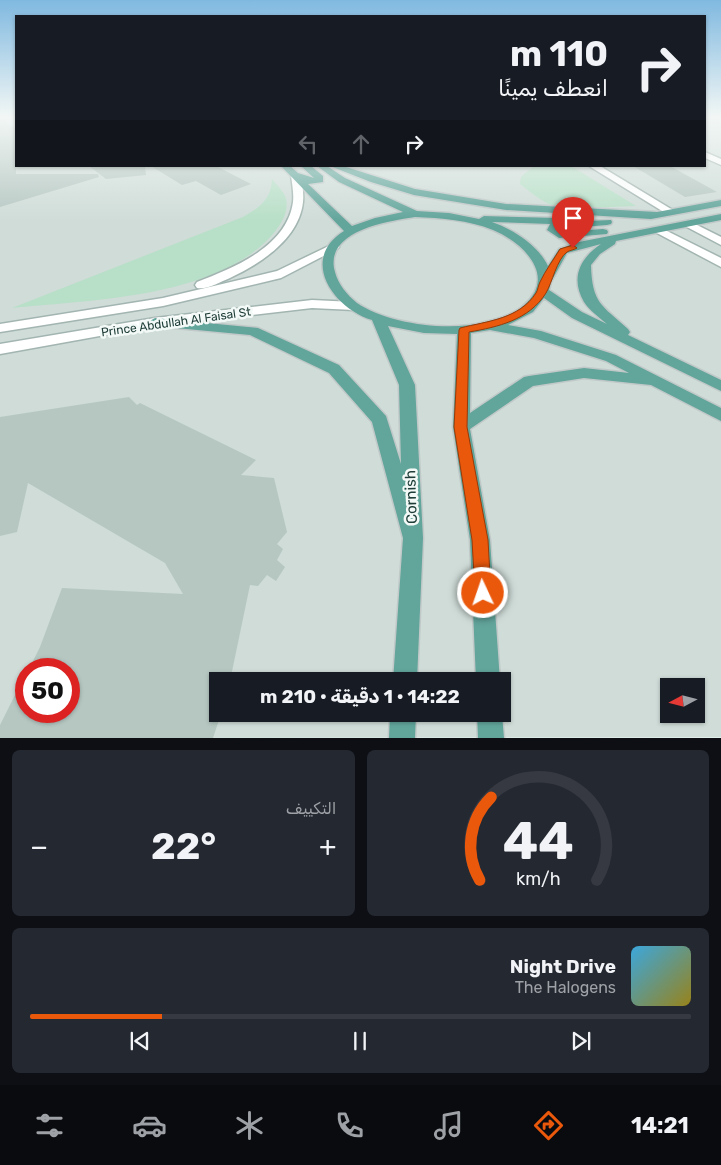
<!DOCTYPE html>
<html lang="ar">
<head>
<meta charset="utf-8">
<style>
  :root { --surface:#171b24; --page:#242831; --text:#f1f3f6; --muted:#9ea1a6; --line:#363941; --accent:#ea580c }
  body { margin:0; font-family:Rubik,"Noto Naskh Arabic",sans-serif; background:var(--page); color:var(--text); direction:rtl; height:100vh; display:flex; flex-direction:column; font-size:19px; white-space:nowrap }
  * { box-sizing:border-box; margin:0 }
  p { font-size:16px; color:var(--muted) }
  .icon { flex:none; width:28px; height:28px; fill:none; stroke:currentColor; stroke-width:2; stroke-linecap:round; stroke-linejoin:round }
  .map { position:relative; height:738px; overflow:hidden; direction:ltr }
  .details { display:flex; flex-direction:column; gap:12px; padding:12px; background:#0d0f14; flex:1 }
  .details>* { flex:none }
  .banner { position:absolute; left:15px; top:15px; width:691px; height:152px; border-radius:0px; box-shadow:0 1px 4px #0004; direction:rtl; background:#171b24; color:var(--text); overflow:hidden }
  .needle { width:32px; rotate:263deg }
  .buttons { position:absolute; left:660px; top:678px; display:grid; gap:10px }
  .buttons a { display:grid; place-items:center; width:45px; height:45px; border-radius:0px; background:var(--surface); box-shadow:0 1px 4px #0004; font-size:25px }
  .speed { position:absolute; left:15px; top:658px; display:flex; gap:10px; font-size:25px; font-weight:700; text-align:center }
  .speed>* { display:grid; place-content:center; width:65px; height:65px; border-radius:50%; background:var(--surface); box-shadow:0 1px 4px #0004; line-height:1 }
  .speed .limit { border:8px solid #d22; background:#fff; color:#111 }
  .pin { position:absolute; display:grid; place-items:center; width:42px; height:42px; color:#fff; margin:-51px -21px; border-radius:50% 50% 50% 0; rotate:-45deg; box-shadow:0 0 5px #0007 }
  .pin .icon { rotate:45deg }
  .me { position:absolute; width:55px; margin:-28px; rotate:357deg; stroke-linejoin:round; filter:drop-shadow(0 0 4px #0008) }
  .turn { display:flex; align-items:center; gap:18px; height:105px; padding:0 15px; font-size:22px }
  .turn .icon { width:65px; height:65px; stroke-width:2.5 }
  .turn b { display:block; font-size:35px; line-height:42px }
  .lanes { display:flex; align-items:center; height:48px; padding:0 15px; background:#0003; justify-content:center; gap:25px; direction:ltr }
  .lanes .off { opacity:.35 }
  .big { font-size:38px; font-weight:700; line-height:1.1 }
  .details .widget { flex:1; display:flex; flex-direction:column; justify-content:center; gap:8px; min-width:0; padding:0 18px; border-radius:8px; background:var(--page) }
  .details .dial { align-items:center; gap:0 }
  .dial svg { height:130px; overflow:visible; fill:none; stroke:var(--line); stroke-width:7; stroke-linecap:round; text-anchor:middle }
  .dial text { fill:var(--text); stroke:none }
  .song { display:flex; align-items:center; gap:15px }
  .cover { width:60px; height:60px; border-radius:8px; background:linear-gradient(135deg,hsl(200 70% 55%),hsl(50 70% 35%)) }
  .played { height:5px; border-radius:2px; background:linear-gradient(90deg,var(--accent) 20%,var(--line) 20%) }
  .keys { display:flex; justify-content:space-around; direction:ltr }
  .heat { display:flex; justify-content:space-between; align-items:center; font-size:28px; direction:ltr }
  .details .tiles { flex:1; display:grid; gap:12px; grid-template-columns:1fr 1fr }
  .widget:last-child { grid-column:span 2 }
  .trip { position:absolute; left:209px; top:672px; width:302px; height:50px; border-radius:0px; background:var(--surface); box-shadow:0 1px 4px #0004; font-weight:700; line-height:50px; text-align:center; direction:rtl }
  .tab-bar { display:flex; height:80px; justify-content:space-around; align-items:center; background:#090b0e; color:var(--muted) }
  .tab-bar .icon { width:35px; height:35px }
  .tab-bar .active { color:var(--accent) }
  .tab-bar b { font-size:22px; color:var(--text) }
  .map>svg:first-child { display:block }
</style>
</head>
<body>
<div class="map">
<svg width="721" height="738" viewBox="0 0 721 738">
  <rect width="100%" height="100%" fill="#e1ede9"/>
  <path fill="#cfdcd8" fill-rule="evenodd" d="M0,117H16V166H705V117H721V737L0,738ZM26,669H69V711H26ZM218,681H502V714H218ZM669,686H696V714H669Z"/>
  <g fill="#b8dfc7">
    <path d="M534,166H571L636,206L561,209C545,204 533,194 520,184L521,177Z"/>
    <path d="M272,179C276,184 281,189 284,194C292,208 281,225 272,235C216,298 90,300 12,308L243,217C260,207 271,200 272,179Z"/>
  </g>
  <g fill="#b6c7c2">
    <polygon points="0,117 16,129 16,174 98,174 99,177 0,207"/>
    <polygon points="89,166 145,166 146,175 106,179"/>
    <polygon points="151,166 216,166 251,184 221,195 196,181 182,185"/>
    <polygon points="633,166 670,166 717,192 685,197"/>
    <polygon points="129,397 137,405 140,403 256,460 241,475 274,478 287,532 277,544 283,549 277,560 285,567 276,581 267,575 258,586 250,585 230,681 218,681 218,714 221,714 213,738 0,738 0,725 26,673 26,711 69,711 69,669 29,669 40,647 62,588 183,594 165,563 28,483 17,532 0,536 0,417"/>
  </g>
  <g fill="none" stroke-linecap="round" stroke-linejoin="round">
    <g stroke="#a3b5b1" stroke-width="3">
      <g id="minor">
        <polygon points="705,152 721,159 721,165 705,158"/>
        <polygon points="589,166 600,166 676,212 675,214 667,214"/>
        <path d="M296,172L301,175C302,184 304,193 303,202C299,239 260,264 230,278C220,282 207,290 197,288L195,285L197,282C233,268 287,247 293,202C294,193 292,184 291,175Z"/>
        <polygon points="689,221 721,237 721,245 685,226 684,224"/>
        <polygon points="659,227 721,258 721,267 655,232 654,230"/>
        <polygon points="333,244 339,247 337,249 281,278 163,306 0,332 0,324 163,298 277,271"/>
        <polygon points="312,300 354,302 361,306 354,310 312,308 155,326 0,354 0,344 155,318"/>
      </g>
    </g>
    <g stroke="#c1c9c8" stroke-width="3">
      <g id="major">
        <path d="M281,166H290L298,173L314,178L301,166H311L323,176V182L308,184L352,226L375,218L403,212L339,182L317,166H327L345,178L417,211L449,213L479,219L484,216L559,218L563,219V222L611,220L612,222L611,224L607,225L558,229L561,232L603,229L607,230L608,232L607,234L559,238L547,230L550,224L492,222C514,230 537,244 548,266L559,249L579,242L721,214V220L616,241L615,244L600,254L591,265C592,304 602,305 628,329L630,332L628,335L721,380V391L572,318L544,298L533,312L508,325L541,331L616,355L721,408V421L651,385L584,378L533,386L470,429L490,540L500,681H476L470,540L453,427L457,334L424,333L388,326L415,385L423,538L417,681H393L403,538L372,422L329,373L250,335L155,326L148,322L155,318L258,328L339,365L386,416L401,464L399,385L372,320C333,308 299,259 344,231ZM415,217C442,218 468,220 493,230C524,243 558,277 523,306C513,315 498,319 485,322C449,332 388,324 357,303C347,295 338,284 335,272C323,231 388,221 415,217ZM601,244C580,258 570,278 584,302C589,310 600,318 607,324L582,312L549,290L551,282L567,253ZM490,330L534,338L606,361L629,373L584,368L529,376L524,377L470,413L471,333Z"/>
        <polygon points="330,166 343,166 415,189 506,204 657,212 721,200 721,206 651,219 506,210 414,195 371,182"/>
        <polygon points="390,714 416,714 415,738 389,738"/>
        <polygon points="477,714 502,714 504,738 478,738"/>
      </g>
    </g>
    <use href="#minor" fill="#fff" fill-rule="evenodd"/>
    <use href="#major" fill="#62a59b" fill-rule="evenodd"/>
  </g>
  <linearGradient id="sky" x2="0" y2="1"><stop stop-color="#80b9e0"/><stop offset="0.53" stop-color="#f2f7f5"/><stop offset="1" stop-color="#f2f7f5" stop-opacity="0"/></linearGradient>
  <rect width="721" height="221" fill="url(#sky)"/>
  <path fill="#ea580c" stroke="#983908" d="M573,245L577,248C574,250 570,250 567,252C557,259 552,283 546,293C529,320 498,327 469,332L467,427L488,540L491,593L489,598L483,601L477,598L475,593L472,540L454,427L459,330L460,328C488,321 519,319 536,293C538,290 538,286 540,282C545,271 554,259 560,249Z"/>
  <g text-anchor="middle" stroke-width="5" stroke-linejoin="round" paint-order="stroke">
    <g font-size="12" fill="#203e39" stroke="#f2f9f6">
      <text transform="translate(176 322) rotate(-8)" y="4">Prince Abdullah Al Faisal St</text>
    </g>
    <g font-size="15" fill="#203e39" stroke="#f2f9f6">
      <text transform="translate(411 497) rotate(-92)" y="5">Cornish</text>
    </g>
  </g>
</svg>
<div class="buttons">
<a><svg class="needle" viewBox="-14 -14 28 28"><path d="M0-13l5 13h-10z" fill="#e53935"/><path d="M0 13l5-13h-10z" fill="#9ea1a6"/></svg></a>
</div>
<div class="speed"><div class="limit">50</div></div>
<div class="pin" style="left:573px;top:248px;background:#d93025"><svg class="icon" aria-label="arrive" viewBox="0 0 24 24"><path d="M6 21V4h12l-3 4 3 4H6"/></svg></div>
<svg class="me" style="left:483px;top:593px" viewBox="-20 -20 40 40"><circle r="17" fill="#ea580c" stroke="#fff" stroke-width="3"/><path d="M0-11L8 9 0 5-8 9z" fill="#fff"/></svg>
<div class="trip">14:22 · 1 دقيقة · 210 m</div>
<div class="banner">
<div class="turn"><svg class="icon" aria-label="right" viewBox="0 0 24 24"><path d="M7 20v-9h11M14 6l5 5-5 5"/></svg><div><b>110 m</b>انعطف يمينًا</div></div>
<div class="lanes"><svg class="icon off" aria-label="left" viewBox="0 0 24 24"><path d="M17 20v-9H6M10 6l-5 5 5 5"/></svg><svg class="icon off" aria-label="ahead" viewBox="0 0 24 24"><path d="M12 20V5M6 11l6-6 6 6"/></svg><svg class="icon" aria-label="right" viewBox="0 0 24 24"><path d="M7 20v-9h11M14 6l5 5-5 5"/></svg></div>
</div>
</div>
<section class="details">
<div class="tiles">
<div class="widget dial"><svg viewBox="0 0 100 80">
<path d="M14 69A42 42 0 1 1 86 69"/>
<path d="M14 69A42 42 0 0 1 21 18" stroke="#ea580c"/>
<text x="50" y="56" font-size="32" font-weight="700">44</text>
<text x="50" y="72" font-size="11">km/h</text>
</svg></div>
<div class="widget"><p>التكييف</p>
<div class="heat"><a>−</a><b class="big">22°</b><a>+</a></div>
</div>
<div class="widget">
<div class="song"><i class="cover"></i><div><b>Night Drive</b><p>The Halogens</p></div></div>
<div class="played"></div>
<div class="keys"><svg class="icon" aria-label="previous" viewBox="0 0 24 24"><path d="M18 5L8 12l10 7zM5 5v14"/></svg><svg class="icon" aria-label="pause" viewBox="0 0 24 24"><path d="M8 5v14M16 5v14"/></svg><svg class="icon" aria-label="next" viewBox="0 0 24 24"><path d="M6 5l10 7-10 7zM19 5v14"/></svg></div>
</div>
</div>
</section>
<nav class="tab-bar">
<b>14:21</b>
<svg class="icon active" aria-label="directions" viewBox="0 0 24 24"><path d="M12 3l9 9-9 9-9-9zM9 14v-3h6M13 9l2 2-2 2"/></svg>
<svg class="icon" aria-label="music" viewBox="0 0 24 24"><path d="M9 18V5l10-2v13"/><circle cx="6" cy="18" r="3"/><circle cx="16" cy="16" r="3"/></svg>
<svg class="icon" aria-label="phone" viewBox="0 0 24 24"><path d="M5 4h4l2 5-3 2q2 4 5 5l2-3 5 2v4C11 20 4 13 5 4z"/></svg>
<svg class="icon" aria-label="climate" viewBox="0 0 24 24"><path d="M12 3v18M4 7l16 10M4 17L20 7"/></svg>
<svg class="icon" aria-label="car" viewBox="0 0 24 24"><path d="M5 17H2v-5l4-1 3-4h7l3 4 3 1v5h-3M9 17h6M6 11h13"/><circle cx="7" cy="17" r="2"/><circle cx="17" cy="17" r="2"/></svg>
<svg class="icon" aria-label="filters" viewBox="0 0 24 24"><path d="M4 7h16M4 17h16"/><circle cx="9" cy="7" r="2"/><circle cx="15" cy="17" r="2"/></svg>
</nav>
</body>
</html>
